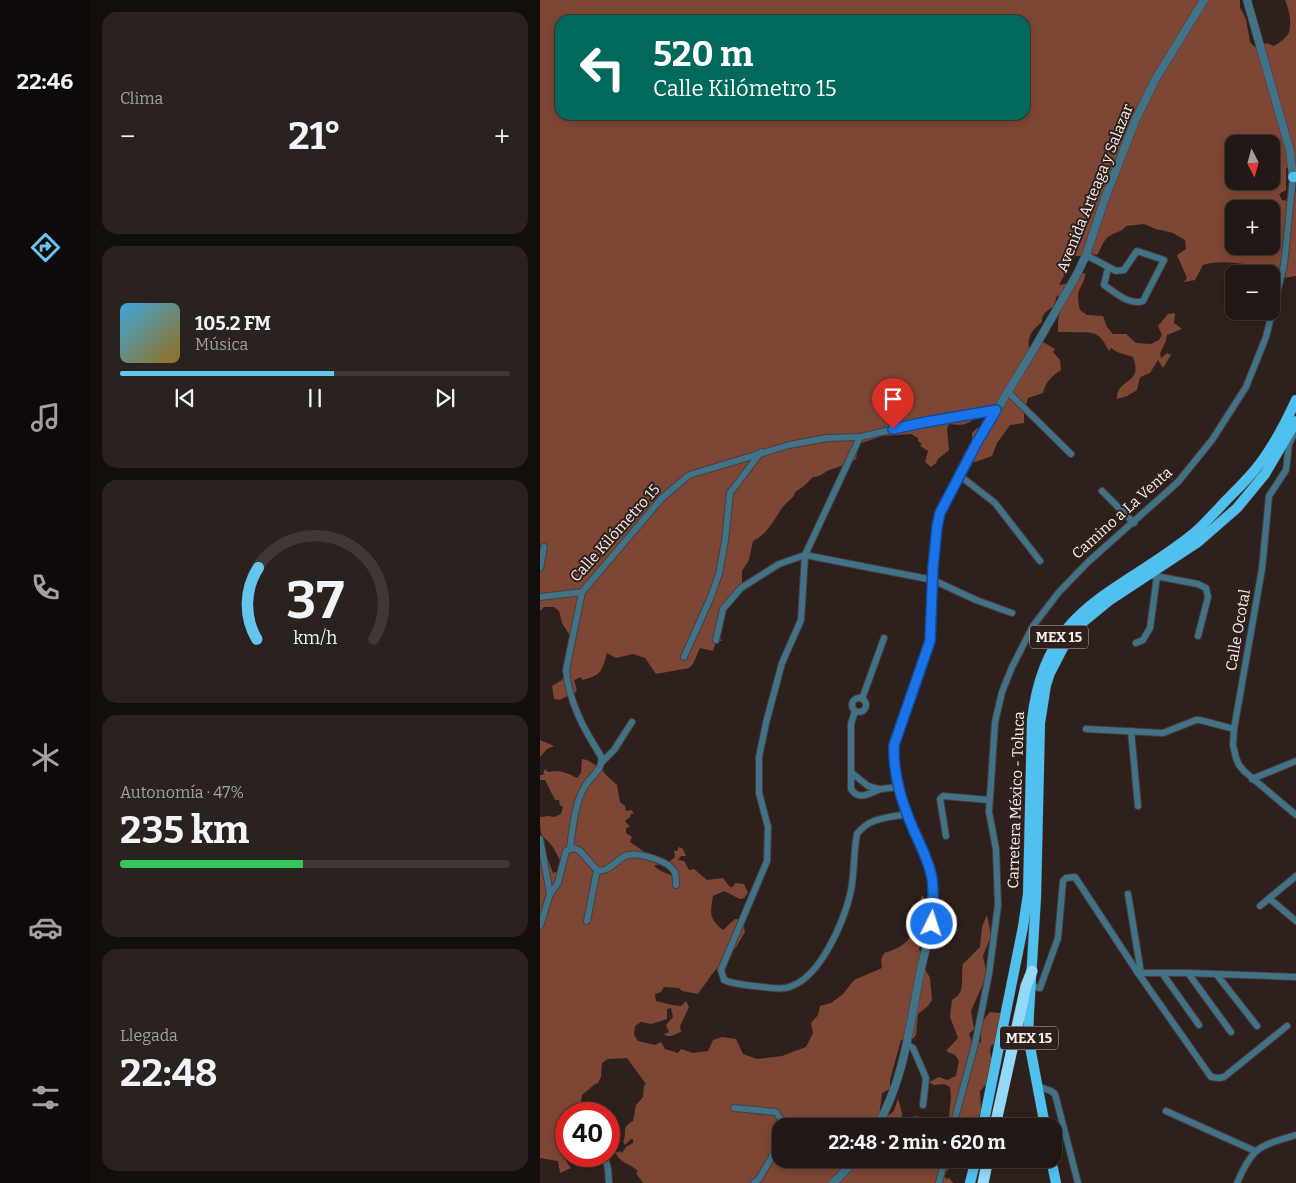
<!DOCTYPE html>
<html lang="es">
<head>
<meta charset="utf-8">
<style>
  :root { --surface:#221916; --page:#2a221f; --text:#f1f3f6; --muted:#a2a0a1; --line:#3f3835; --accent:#65c5ee }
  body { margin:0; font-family:Bitter,serif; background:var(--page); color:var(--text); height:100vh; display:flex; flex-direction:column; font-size:19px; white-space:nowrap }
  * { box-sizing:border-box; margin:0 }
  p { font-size:16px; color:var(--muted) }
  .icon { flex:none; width:28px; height:28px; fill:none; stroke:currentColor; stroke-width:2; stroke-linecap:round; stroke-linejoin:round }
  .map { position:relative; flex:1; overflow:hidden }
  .drawer { display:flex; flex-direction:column; gap:12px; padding:12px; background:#130e0c; width:450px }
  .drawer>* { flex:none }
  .hud { position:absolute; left:15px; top:15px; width:475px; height:105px; border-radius:15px; box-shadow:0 2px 8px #0003,0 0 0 1px var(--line); background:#00695c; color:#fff; overflow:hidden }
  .needle { width:32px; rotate:174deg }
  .buttons { position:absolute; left:685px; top:135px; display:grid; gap:10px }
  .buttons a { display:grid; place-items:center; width:55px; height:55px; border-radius:10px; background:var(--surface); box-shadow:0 2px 8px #0003,0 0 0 1px var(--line); font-size:25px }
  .speed { position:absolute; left:15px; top:1102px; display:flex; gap:10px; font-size:25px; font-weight:700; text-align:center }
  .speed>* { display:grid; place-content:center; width:65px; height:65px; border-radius:50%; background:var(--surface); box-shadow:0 2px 8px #0003,0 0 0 1px var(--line); line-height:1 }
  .speed .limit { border:8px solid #d22; background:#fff; color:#111 }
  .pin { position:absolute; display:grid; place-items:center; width:42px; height:42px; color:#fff; margin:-51px -21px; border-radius:50% 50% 50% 0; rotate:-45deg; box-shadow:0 0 5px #0007 }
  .pin .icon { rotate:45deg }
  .me { position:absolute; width:55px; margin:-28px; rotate:4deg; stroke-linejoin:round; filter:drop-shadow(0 0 4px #0008) }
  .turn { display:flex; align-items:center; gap:18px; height:105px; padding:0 15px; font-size:22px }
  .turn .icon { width:65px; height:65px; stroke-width:2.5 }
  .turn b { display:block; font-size:35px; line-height:42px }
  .big { font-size:38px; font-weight:700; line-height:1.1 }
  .drawer .card { flex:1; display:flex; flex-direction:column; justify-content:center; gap:8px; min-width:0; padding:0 18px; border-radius:15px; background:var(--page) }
  .drawer .dial { align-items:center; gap:0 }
  .dial svg { height:130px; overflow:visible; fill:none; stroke:var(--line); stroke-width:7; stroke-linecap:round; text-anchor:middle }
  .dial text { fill:var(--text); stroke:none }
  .song { display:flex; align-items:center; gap:15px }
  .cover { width:60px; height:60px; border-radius:8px; background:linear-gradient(135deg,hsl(200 70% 55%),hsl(40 70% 35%)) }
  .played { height:5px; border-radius:2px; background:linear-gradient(90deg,var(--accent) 55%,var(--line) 55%) }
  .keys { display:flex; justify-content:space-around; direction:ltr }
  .heat { display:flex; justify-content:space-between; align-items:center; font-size:28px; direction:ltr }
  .charge { height:8px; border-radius:4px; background:linear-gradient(90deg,#34c759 47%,var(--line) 0) }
  .trip { position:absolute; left:232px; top:1118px; width:290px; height:50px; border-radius:15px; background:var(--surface); box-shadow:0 2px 8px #0003,0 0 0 1px var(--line); font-weight:700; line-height:50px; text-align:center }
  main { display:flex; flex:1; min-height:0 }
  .menu { display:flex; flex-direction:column; width:90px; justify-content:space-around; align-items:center; background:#0e0a09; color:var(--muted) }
  .menu .icon { width:35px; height:35px }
  .menu .current { color:var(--accent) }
  .menu b { font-size:22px; color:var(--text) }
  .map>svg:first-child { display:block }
</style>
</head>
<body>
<main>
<nav class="menu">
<b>22:46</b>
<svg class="icon current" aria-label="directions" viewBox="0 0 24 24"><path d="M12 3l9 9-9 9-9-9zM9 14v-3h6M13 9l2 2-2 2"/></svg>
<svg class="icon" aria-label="music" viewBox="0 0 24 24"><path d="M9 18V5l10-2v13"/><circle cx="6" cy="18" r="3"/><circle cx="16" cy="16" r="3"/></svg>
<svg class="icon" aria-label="phone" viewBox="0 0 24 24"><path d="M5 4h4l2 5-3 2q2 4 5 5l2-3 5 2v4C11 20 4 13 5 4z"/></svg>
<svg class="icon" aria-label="climate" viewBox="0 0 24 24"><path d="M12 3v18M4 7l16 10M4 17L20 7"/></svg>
<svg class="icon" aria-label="car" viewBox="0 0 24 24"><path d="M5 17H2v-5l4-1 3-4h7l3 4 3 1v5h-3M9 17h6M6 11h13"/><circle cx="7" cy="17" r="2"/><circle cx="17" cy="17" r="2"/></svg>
<svg class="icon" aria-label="filters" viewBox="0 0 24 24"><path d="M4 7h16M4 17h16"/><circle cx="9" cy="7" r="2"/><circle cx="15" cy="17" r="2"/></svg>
</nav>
<section class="drawer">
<div class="card"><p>Clima</p>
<div class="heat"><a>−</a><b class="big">21°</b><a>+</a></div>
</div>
<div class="card">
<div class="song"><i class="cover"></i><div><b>105.2 FM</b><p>Música</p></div></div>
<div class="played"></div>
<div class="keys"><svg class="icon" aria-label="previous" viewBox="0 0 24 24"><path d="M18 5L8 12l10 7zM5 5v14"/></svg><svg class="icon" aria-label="pause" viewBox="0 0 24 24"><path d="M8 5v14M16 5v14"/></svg><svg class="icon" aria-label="next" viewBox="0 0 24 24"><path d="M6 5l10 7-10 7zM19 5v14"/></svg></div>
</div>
<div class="card dial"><svg viewBox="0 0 100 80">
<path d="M14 69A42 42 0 1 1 86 69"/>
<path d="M14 69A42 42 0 0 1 15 25" stroke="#65c5ee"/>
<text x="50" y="56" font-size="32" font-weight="700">37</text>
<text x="50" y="72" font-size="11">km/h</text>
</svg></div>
<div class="card"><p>Autonomía · 47%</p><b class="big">235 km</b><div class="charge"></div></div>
<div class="card"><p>Llegada</p><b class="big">22:48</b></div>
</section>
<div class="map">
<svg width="756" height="1183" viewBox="0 0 756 1183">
  <rect width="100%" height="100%" fill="#2e211d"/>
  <g fill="#7e4635" fill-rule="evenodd">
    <path d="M0,0H700V8L706,19L710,42L715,47L721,43L723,45L726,43L734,46C739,43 747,38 749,32C752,22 749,9 745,0H756V169L751,168H746V190L739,194L742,200L748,201L755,192L756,193V276L743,278L734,264L729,267L726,264C705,267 685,258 663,265L655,280L644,282L647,278L637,255L646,249L645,240L633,233L616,229L604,224L586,226C581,233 574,232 568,237C563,241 561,249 557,255L549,253L543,248V256H526L529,266L519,285L531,283L534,276L545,273C546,282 538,287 538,297C538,301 539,306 540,310L547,315L563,316L567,327L573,334H586L596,343L611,344L619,340L622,335L618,326L628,314L635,313L634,323L642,329L627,335L626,341L620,353L621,358L627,353L631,355L623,368L618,360L610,373L600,377L597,390L587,396L577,399C576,378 604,385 593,357L577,352L571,348L569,351C558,328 551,333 530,332C526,332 523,332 518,332C517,319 521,310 520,298L517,295L514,306C508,310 501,314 502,322C493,329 485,338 490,351L503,342L515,349L513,352L520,360L521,370C511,377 506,381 503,393L488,398L484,411V423L470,425L457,443L452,456L435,462H428L432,450V433L437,428H446L449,416L440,414C428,425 424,426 409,424L407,429L409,450L398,459L396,463L391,467L385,462L388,451L380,446L382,444L378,441V438L371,434L342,436L319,444L316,459C308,464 301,466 292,469C285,471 281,477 273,477L264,486L255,492C254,499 247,501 243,507C234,519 228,534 213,541L209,560L202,571V584L183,616L182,631L177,635L182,641H176L173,651L160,648L153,664L149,668L116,674L105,658L93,654L76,658L67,653C62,671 61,676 42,680L41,677L34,680L37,690L34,694L25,697L20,700L14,699L12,686L22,680L26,667L31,637L22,623L19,611L14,607H4L0,611ZM20,20H485V115H20ZM694,144H731V181H694ZM694,209H731V246H694Z"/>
    <polygon points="0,740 14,746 7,749 0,757"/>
    <path d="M42,759L47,760L62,769L65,774L77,785L80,802L85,806L86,811L91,810L94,813L90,815L91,816L85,821L90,827L86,828V833L92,837L90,842L106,853V860L121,863L114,866C122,873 126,872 135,877L128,863L135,857L134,851H137L139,847L143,849L146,856H141L138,860L144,861L149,870L154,869L167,880L183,878L190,887H193L195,883L204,884L208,893L204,898L200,899L184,891L173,896C170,913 169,919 183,930L195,919H202L205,932L196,947L172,974L158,994L142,991L139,988L124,987L121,992L115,994L116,1001L132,1005L141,1006L146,1001L149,1007L140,1026L141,1032C134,1034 130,1039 124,1034L129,1032L126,1025L133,1017L131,1008L127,1009V1019L111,1024L101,1022L95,1026L94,1035L98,1041L115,1045L121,1042L125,1049L138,1053L141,1049L153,1053L168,1051L173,1040L182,1037L196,1039L203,1054L217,1059L242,1056L266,1047L273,1033L271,1023L278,1015L280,1006L291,1003L303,994L314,980L342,968L341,960L344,953C381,943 371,924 382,895L387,902L388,925L382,937L379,949L383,958L384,967L390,978L392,1000L388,1006L378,1014L376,1035L373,1039L361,1040L350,1080V1089L342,1093L339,1117L336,1126H241V1159H368L376,1167H380L388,1159L411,1160L412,1165L403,1176L407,1179L409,1178L413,1183H103L96,1173L98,1171C88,1162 83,1165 75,1153L80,1151L82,1153L86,1147L93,1143V1139H91L85,1145L83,1142C88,1132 80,1128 93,1121L96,1105L103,1097L104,1086L106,1084L87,1058L68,1059L62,1063L61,1077L58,1083L55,1084L42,1095L39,1114H26V1128C17,1141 22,1157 31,1168L20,1173L18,1161L0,1158V859L5,861L6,855L13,873L18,871L21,863C18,856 14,848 9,842C6,839 3,838 1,833C0,828 0,822 0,817L9,816L14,817L21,814L23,807L20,805L19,800H15L5,780H0V775H3L5,769L8,772C20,770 26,772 37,778L41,773Z"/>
    <path d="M447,915L451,936L443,956L447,975L431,1011L434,1029L429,1034L432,1042L436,1039L441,1043V1023L450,1012L460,1013L462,1031L460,1039L451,1046L450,1051L453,1073L449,1081L440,1091L441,1111L436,1124L434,1126H404H406L409,1117L411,1097L410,1087L404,1084L394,1085L389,1082L399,1077L407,1080L416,1076L419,1061L415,1055L406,1051L418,1038L410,1017L412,1000C427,992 420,978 423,964L440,947L442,927Z"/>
    <polygon points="358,1098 362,1114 361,1121 367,1125 343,1126 345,1118 354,1111"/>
    <polygon points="377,1116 386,1120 391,1126 378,1126 373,1124 372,1117"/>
  </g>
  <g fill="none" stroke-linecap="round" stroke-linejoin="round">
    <g stroke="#4a3e3a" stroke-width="8">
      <g id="minor">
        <path d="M546,255L576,271L584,270L597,251L624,260L603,301C589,306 575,292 564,285L568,268"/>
        <polyline points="708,311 732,318"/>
        <polyline points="468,392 531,454"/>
        <polyline points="756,430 749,444 746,470 729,496 722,569 694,729 693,745 696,758 699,765 704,771 756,815"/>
        <path d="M320,437L265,555L261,620L242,663L226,723L219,757V793L228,827L227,861L181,970L184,980C193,984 204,985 214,986C226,987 241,991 252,986C281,975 303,923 310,895C315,875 313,854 317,834C330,817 348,818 367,814"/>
        <polyline points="419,475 455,503 500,561"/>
        <polyline points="562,491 594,523"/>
        <polyline points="0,568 4,547"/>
        <polyline points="610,575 658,584 666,588 668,597 658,636"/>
        <polyline points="0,597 42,592 122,498 149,475 249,445 287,438 320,437 386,422 456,411"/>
        <polyline points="176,640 183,609 201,588 239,564 265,555 393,580 436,600 472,613"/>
        <polyline points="596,643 603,640 610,628 617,576"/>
        <polyline points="144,657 170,599 179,574 185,541 190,493 221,452"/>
        <circle cx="319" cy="705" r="7"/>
        <polyline points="322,699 344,638"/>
        <path d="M315,711L311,724V789C319,802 331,792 341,789C347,788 352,788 358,787"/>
        <polyline points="546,729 623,733 656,720 660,720 694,729"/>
        <polyline points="591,731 598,806"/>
        <polyline points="62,762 74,750 92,722"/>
        <polyline points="312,773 328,786 339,789"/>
        <polyline points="712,779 756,761"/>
        <polyline points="406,836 400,799 403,796 449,800"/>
        <polyline points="0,839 10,894 0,926"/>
        <path d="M30,848C33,827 34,805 45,786C51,776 64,769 61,756C44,730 29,702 26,670L42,592"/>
        <path d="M10,894L18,883L26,851L33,848L39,850L57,870C68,874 77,858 88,855C100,853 131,861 135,873C136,877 136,881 136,885"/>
        <polyline points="588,894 601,973"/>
        <polyline points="730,899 756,921"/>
        <polyline points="720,906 756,876"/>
        <polyline points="47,921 57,870"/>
        <polyline points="598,973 648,973 756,977"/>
        <polyline points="622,973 659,1025"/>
        <polyline points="648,973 691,1032"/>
        <polyline points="677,975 717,1026"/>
        <polyline points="491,986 500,988 518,938 523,881 526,878 535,877 598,973 671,1077 679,1078 684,1077 747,1026"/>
        <polyline points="366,1044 373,1048 386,1078 383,1105"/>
        <polyline points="497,1086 511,1091 515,1094 538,1183"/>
        <polyline points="194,1108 236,1112 243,1123 243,1126"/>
        <polyline points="626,1111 715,1151"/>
        <polyline points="413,1126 435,1044 449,974 458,905 456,849 449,812 455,722 462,692 472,667 493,626 519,592 548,562 638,482 672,440 706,387 726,337 744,265 753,177"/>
        <polyline points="65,1157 68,1169 69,1183"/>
        <polyline points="214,1183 219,1179 241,1141"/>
        <polyline points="399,1183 405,1159"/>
        <path d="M697,1183C713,1146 719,1146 756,1135"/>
      </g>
    </g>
    <g stroke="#4a3e3a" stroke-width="9">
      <g id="tertiary">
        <polyline points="707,0 750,151 753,177"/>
        <path d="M337,1126C365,1079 370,1021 381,969C385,949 393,929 393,909C394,895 393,881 390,868C374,827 353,790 354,745L390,641L393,567L397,527L400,513L436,444L495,347L537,274L546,255L564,201L595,121L615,80L664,0"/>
        <polyline points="293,1183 317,1159"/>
      </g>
    </g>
    <g stroke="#4a3e3a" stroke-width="11">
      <g id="primary">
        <polyline points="753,177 756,177"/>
        <path d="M443,1126L483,927L488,894L492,720C505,605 576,596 653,534C663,526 671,516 680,507C691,495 703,484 714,471C731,451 745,424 756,400"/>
        <polyline points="505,1126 488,1036 489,1013 496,897 500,723 506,685 510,673 524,646 542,623 570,600 658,542 697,508 725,474 756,421"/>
        <polyline points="511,1159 516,1183"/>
        <polyline points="430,1183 436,1159"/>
      </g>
    </g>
    <g stroke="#4a3e3a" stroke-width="12">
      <g id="motorway">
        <polyline points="455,1126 486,986 492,971"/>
        <polyline points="443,1183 448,1159"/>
      </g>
    </g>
    <use href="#minor" stroke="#417288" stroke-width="6"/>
    <use href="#tertiary" stroke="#417288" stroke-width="8"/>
    <use href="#primary" stroke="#50c0ee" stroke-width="10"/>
    <use href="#motorway" stroke="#92d9fa" stroke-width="11"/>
  </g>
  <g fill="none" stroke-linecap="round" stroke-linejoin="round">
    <g stroke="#114b97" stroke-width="12">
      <path id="route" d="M353,429L386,422L456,410L436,444L400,513L397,527L393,567L390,641L354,745C353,776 362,803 374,831C381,846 389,862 392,878C394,893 393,909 392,924"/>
    </g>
    <use href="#route" stroke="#1a73e8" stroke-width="9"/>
  </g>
  <g text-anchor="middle" stroke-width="4" stroke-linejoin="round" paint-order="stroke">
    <g fill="#2e211d" stroke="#bbb1ae" stroke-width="1">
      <rect x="490" y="625.5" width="58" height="23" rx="4"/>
      <rect x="460" y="1026.5" width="58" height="23" rx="4"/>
    </g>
    <g font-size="14" font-weight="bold" fill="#f8efec">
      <text x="519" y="642">MEX 15</text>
      <text x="489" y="1043">MEX 15</text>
    </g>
    <g font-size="15" fill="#f8efec" stroke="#2e211d">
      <text transform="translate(555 188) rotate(-68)" y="5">Avenida Arteaga y Salazar</text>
      <text transform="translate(582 513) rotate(-42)" y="5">Camino a La Venta</text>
      <text transform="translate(75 533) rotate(-48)" y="5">Calle Kilómetro 15</text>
      <text transform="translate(698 630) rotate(-80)" y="5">Calle Ocotal</text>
      <text transform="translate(476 800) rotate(-88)" y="5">Carretera México - Toluca</text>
    </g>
  </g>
</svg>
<div class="buttons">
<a><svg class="needle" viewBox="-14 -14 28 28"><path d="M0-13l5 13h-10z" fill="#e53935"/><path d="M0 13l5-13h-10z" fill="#a2a0a1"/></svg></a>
<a>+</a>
<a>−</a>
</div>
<div class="speed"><div class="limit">40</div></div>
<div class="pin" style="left:353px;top:429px;background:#d93025"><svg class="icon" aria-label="arrive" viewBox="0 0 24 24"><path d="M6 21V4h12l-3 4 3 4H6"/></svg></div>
<svg class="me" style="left:392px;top:924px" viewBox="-20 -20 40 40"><circle r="17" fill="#1a73e8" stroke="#fff" stroke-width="3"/><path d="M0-11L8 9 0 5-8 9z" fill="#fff"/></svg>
<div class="trip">22:48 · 2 min · 620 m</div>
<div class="hud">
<div class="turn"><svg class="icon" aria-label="left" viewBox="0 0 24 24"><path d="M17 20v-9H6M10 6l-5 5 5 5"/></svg><div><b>520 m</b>Calle Kilómetro 15</div></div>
</div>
</div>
</main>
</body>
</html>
